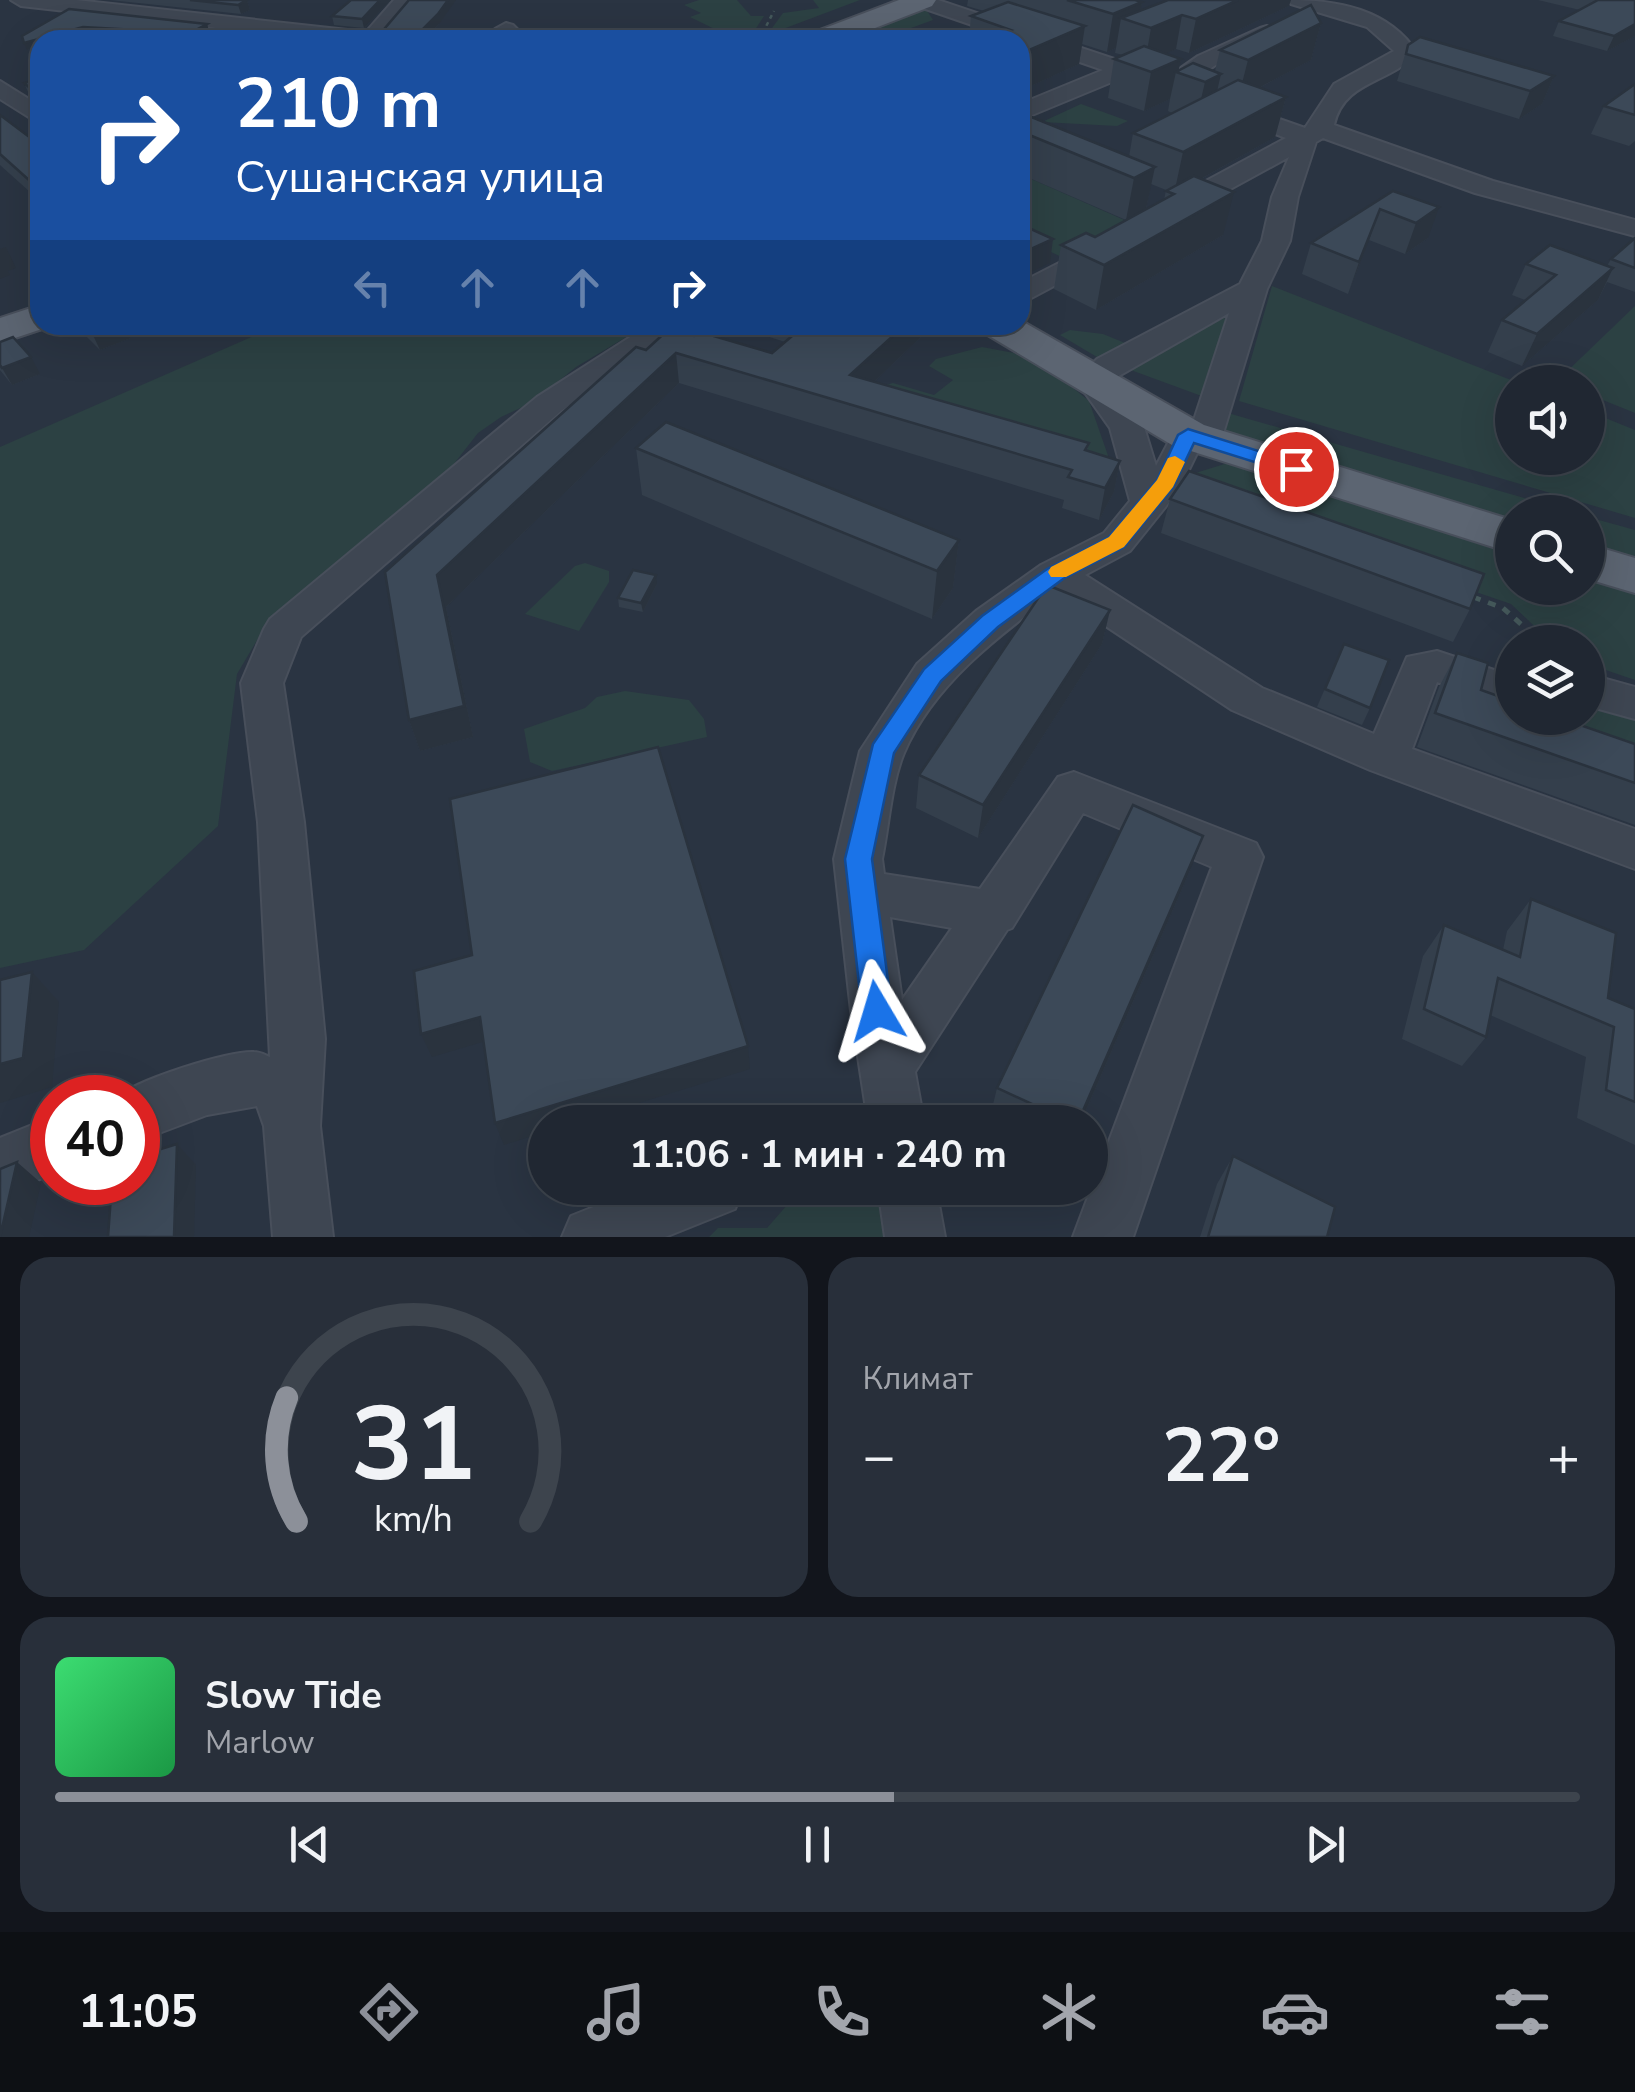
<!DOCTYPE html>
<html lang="ru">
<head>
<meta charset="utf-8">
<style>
  :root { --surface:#202732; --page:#282f3a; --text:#f1f3f6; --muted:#a2a5ac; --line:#3d444d; --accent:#8c9099 }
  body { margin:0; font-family:"Nunito Sans",sans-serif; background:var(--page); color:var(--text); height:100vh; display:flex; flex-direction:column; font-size:38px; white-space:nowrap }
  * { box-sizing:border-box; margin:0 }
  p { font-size:32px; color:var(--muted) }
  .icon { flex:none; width:55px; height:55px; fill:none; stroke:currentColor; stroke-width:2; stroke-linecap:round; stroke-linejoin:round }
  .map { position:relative; height:1237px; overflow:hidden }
  .details { display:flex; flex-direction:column; gap:20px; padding:20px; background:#12151c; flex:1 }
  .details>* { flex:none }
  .hud { position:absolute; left:30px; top:30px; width:1000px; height:305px; border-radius:30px; box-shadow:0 10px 40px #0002,0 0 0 2px var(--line); background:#1a4fa0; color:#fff; overflow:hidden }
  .fabs { position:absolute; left:1495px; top:365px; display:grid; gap:20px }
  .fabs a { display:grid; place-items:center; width:110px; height:110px; border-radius:50%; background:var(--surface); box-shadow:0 10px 40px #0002,0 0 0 2px var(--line); font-size:50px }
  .speed { position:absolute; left:30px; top:1075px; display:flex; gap:20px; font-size:50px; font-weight:700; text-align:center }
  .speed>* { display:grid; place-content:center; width:130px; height:130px; border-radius:50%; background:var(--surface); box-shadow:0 10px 40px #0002,0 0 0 2px var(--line); line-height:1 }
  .speed .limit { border:15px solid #d22; background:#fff; color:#111 }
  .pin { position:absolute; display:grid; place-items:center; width:85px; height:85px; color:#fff; margin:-42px; border:5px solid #fff; border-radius:50%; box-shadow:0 2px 10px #0007 }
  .me { position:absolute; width:110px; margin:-55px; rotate:353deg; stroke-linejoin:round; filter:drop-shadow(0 0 8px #0008) }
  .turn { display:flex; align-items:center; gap:35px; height:210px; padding:0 40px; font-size:45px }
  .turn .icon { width:130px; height:130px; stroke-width:2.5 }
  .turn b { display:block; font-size:70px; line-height:85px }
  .lanes { display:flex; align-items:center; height:95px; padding:0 40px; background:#0003; justify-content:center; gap:50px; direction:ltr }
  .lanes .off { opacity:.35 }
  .big { font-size:75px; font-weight:700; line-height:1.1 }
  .details .card { flex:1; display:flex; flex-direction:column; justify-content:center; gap:15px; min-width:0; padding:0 35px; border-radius:30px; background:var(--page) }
  .details .dial { align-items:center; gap:0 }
  .dial svg { height:260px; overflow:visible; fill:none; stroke:var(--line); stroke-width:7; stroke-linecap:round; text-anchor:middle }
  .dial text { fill:var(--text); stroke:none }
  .song { display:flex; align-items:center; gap:30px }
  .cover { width:120px; height:120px; border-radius:15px; background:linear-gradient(135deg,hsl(140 70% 55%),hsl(140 70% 35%)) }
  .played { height:10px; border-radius:5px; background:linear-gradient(90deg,var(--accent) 55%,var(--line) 55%) }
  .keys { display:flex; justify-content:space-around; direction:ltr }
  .heat { display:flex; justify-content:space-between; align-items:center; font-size:55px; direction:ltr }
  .details .tiles { flex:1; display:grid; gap:20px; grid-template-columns:1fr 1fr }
  .card:last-child { grid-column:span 2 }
  .trip { position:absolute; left:528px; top:1105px; width:580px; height:100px; border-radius:50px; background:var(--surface); box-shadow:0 10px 40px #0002,0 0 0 2px var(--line); font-weight:700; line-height:100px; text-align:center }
  .tab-bar { display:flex; height:160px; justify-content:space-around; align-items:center; background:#0d1014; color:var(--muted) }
  .tab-bar .icon { width:70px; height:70px }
  .tab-bar .on { color:var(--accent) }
  .tab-bar b { font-size:45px; color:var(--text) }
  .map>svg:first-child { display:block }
</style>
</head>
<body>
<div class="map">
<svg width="1635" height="1237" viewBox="0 0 1635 1237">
  <rect width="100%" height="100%" fill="#2a3442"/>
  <g fill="#2c4143">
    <polygon points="699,0 737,0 751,16 764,16 751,36 737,40 690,17 701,13 684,5"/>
    <polygon points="813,0 860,0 767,35 783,13 819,8"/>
    <polygon points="924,6 933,20 878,40 836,40"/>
    <polygon points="1081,104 1128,121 1117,126 1042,122"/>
    <polygon points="1020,174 1131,223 1076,264 1020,237"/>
    <polygon points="1272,286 1516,382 1512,382 1512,458 1588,458 1588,411 1635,430 1635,518 1239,401"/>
    <polygon points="1635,306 1635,413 1588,394 1588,382 1557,381"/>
    <polygon points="1235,313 1207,398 1128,369 1156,350"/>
    <polygon points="279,325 609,325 633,333 576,367 533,402 501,417 478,433 435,488 354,558 266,625 237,674 218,826 84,950 0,968 0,447"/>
    <polygon points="687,328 778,359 801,355 882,386 893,383 934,395 953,380 929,366 936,359 982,347 1014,353 1062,379 1089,401 1112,467 672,331"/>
    <polygon points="1070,330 1103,334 1130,345 1102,360 1060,335"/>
    <polygon points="1221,411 1573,512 1512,512 1512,530 1238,445 1222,427"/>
    <polygon points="1228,463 1512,555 1512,588 1588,588 1588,579 1635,594 1635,680 1588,664 1588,642 1551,642 1511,604 1175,489 1189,475"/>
    <polygon points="1588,517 1635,530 1635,568 1588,553"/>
    <polygon points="585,563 609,571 609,582 579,631 525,614 575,566"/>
    <polygon points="625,691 689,700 704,719 707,737 552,771 530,762 524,729 585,708 597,697"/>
    <polygon points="1588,697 1635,710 1635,752 1534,718 1588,718"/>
    <polygon points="802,1188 890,1188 897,1237 709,1237 718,1228 767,1228"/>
  </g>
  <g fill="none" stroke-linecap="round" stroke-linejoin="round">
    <g stroke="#484f5b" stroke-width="4">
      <g id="minor">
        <polygon points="11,0 76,0 366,32 394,0 415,0 381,40 323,40 21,6"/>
        <polygon points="938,0 1168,77 1198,56 1260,28 1267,26 1278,32 1214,66 1178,91 1162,91 1124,77 1020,120 1020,104 1103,70 914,5 911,1"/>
        <path d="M1288,0C1337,0 1389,9 1417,53C1390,84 1344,80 1334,125L1493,181L1635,220V236L1475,193L1323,138L1316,142L1298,197L1290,241L1267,289L1221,440L1216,447L1199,449L1179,490L1130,551L1085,575L1262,688L1374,734L1407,657L1437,651L1512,676V718H1529L1527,722L1512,726L1497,722L1490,700L1437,682L1412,749L1635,829V869L1370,770L1232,710L1056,593C998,636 933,685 904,753C891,784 889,826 882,859L884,874L980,889L1058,777L1074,772L1256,843L1263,857L1133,1237H1073L1212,867L1083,813L1012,928L1007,930L915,1072L924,1122H868L851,1011L834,859L860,751L917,664L976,611L1041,565L1104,533L1130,501L1110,428L1076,380L1097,359L1240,284L1262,241L1272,197L1289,157L1181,216H1163L1159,210L1163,204L1286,138L1218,113L1214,108L1218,103H1234L1305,128L1334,84L1394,51L1367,27L1291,4ZM1229,313L1192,426L1176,428L1156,466L1144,427L1110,381ZM890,917L952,928L902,1000Z"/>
        <polygon points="506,23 513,25 528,40 505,40 495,29"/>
        <polygon points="0,81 40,106 40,124 0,99"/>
        <polygon points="1104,240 1114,242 1118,248 1114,254 1020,304 1020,283"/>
        <path d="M649,325H685L561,411L301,637L283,683L304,822L325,1039L320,1126L333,1237H273L264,1126L257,1106L207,1115L138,1141V1098H117C132,1081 230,1050 254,1052C260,1052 265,1055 270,1057L258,822L241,683L264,629L270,619L537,397Z"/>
        <polygon points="1588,674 1635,687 1635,719 1588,706"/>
        <polygon points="52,1117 52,1174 0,1196 0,1138"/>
        <polygon points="641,1188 743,1188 735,1209 665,1237 562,1237 571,1216"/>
        <polygon points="878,1188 936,1188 945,1237 885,1237"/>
      </g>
    </g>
    <g stroke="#484f5b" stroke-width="4">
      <g id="major">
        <polygon points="899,0 936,0 932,6 844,40 805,40 809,34"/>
        <polygon points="40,305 40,325 54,325 0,343 0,318"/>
        <polygon points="1020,320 1204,425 1512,520 1512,553 1172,445 986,334 980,325 1020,325"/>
        <polygon points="1588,544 1635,558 1635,593 1588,579"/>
      </g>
    </g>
    <polyline stroke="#45595b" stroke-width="2.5" stroke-dasharray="4 4" stroke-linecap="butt" points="759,40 774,11"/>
    <polyline stroke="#45595b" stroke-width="5" stroke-dasharray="8 8" stroke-linecap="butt" points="1473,597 1503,608 1541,642"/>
    <use href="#minor" fill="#3e4652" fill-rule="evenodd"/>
    <use href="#major" fill="#5c6572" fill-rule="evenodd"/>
  </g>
  <g fill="#343f4c" fill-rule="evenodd">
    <polygon points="110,0 247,0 250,10 241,14"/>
    <polygon points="351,0 391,0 364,28 334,25 332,16"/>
    <path d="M968,0H1135L1142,2L1140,11L1289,6L1189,53L1176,49L1166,53L1181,59L1178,71H1215L1220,50L1321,23L1311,60L1259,88L1286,97L1275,137L1201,179L1223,235L1096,310L1054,289L1061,245L1095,237L1126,220L1020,174L1022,132L1129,157L1133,133L1172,113L1168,111L1170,99L1144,111L1108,98L1114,59L1123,55L1115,53L1116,48L1107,52L1082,44L1079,64L1020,91V40H969L971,16L984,11L967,6ZM1151,184L1166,190L1164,200L1146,209Z"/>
    <polygon points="1538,0 1635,0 1635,36 1607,51 1553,36 1559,21 1580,10"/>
    <polygon points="69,9 207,24 209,31 192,40 85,34 27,50"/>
    <polygon points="439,24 423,40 381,40 380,34"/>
    <polygon points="1408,45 1554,76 1542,104 1519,119 1397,81"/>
    <polygon points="40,79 40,104 29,94 24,83"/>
    <polygon points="1635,84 1635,141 1629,146 1591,134 1604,106"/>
    <polygon points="0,115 40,145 40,201 0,165"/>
    <polygon points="1393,191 1428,238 1405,254 1369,240 1348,294 1302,274 1311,243"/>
    <polygon points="1635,238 1635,292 1607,282 1598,300 1522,366 1488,352 1502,320 1525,300 1512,295 1526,264 1607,266 1611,259"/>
    <polygon points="78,325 125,325 131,338 100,350 81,331"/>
    <polygon points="732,325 941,325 923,335 874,382 1089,443 1087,451 1120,461 1114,492 1099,520 1062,508 1064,500 679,383 446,607 473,737 420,751 409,720 385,572 646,350 694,336 772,353 785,342"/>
    <polygon points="0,342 40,374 12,385 0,370"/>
    <polygon points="636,448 959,540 953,588 932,619 642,495"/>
    <polygon points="1170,499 1470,609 1453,642 1161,533"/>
    <polygon points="657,584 643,612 619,607 618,598"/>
    <polygon points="1110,610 1102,644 978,838 916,808 919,775"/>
    <polygon points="1344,644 1370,708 1362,725 1317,707"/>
    <polygon points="1457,653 1481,690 1635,744 1635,825 1417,747 1439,687"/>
    <polygon points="1191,868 1081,1122 1002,1122 990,1117 997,1088"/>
    <polygon points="1531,899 1608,998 1635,1009 1635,1145 1577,1118 1586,1057 1490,1015 1486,1037 1462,1066 1402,1039 1423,956 1444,925 1503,950 1507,931"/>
    <polygon points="1233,1156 1327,1237 1200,1237 1217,1184"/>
  </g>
  <g fill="#2a333e">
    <polygon points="247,0 250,10 241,14 238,5"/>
    <polygon points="380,0 391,0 364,28 362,19"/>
    <polygon points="448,0 456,0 439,24 423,40 416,40 416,36"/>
    <polygon points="1238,0 1291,0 1289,6 1189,53 1196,19"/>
    <polygon points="1142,2 1138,24 1121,18 1116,48 1107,52 1113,14"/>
    <polygon points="1182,15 1176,49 1145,63 1151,28"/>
    <polygon points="1321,23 1311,60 1238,99 1248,60"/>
    <polygon points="207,24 209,31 192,40 190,33"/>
    <polygon points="1635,24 1635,36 1607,51 1614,36"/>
    <polygon points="1085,26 1079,64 1020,91 1020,54"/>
    <polygon points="83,27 85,34 64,40 40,40 40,46 27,50 24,43"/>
    <polygon points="1181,59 1178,73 1176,72 1170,99 1144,111 1151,72"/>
    <polygon points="1221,74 1212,113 1196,121 1205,82"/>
    <polygon points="1554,76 1542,104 1519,119 1530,91"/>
    <polygon points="1286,97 1275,137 1174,194 1183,152"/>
    <polygon points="1155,167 1146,209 1126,220 1134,178"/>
    <polygon points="1234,192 1223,235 1096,310 1104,265"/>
    <polygon points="1439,207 1428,238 1405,254 1416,223"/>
    <polygon points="1380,209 1369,240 1348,294 1359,262"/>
    <polygon points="1053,239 1050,263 1020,277 1020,254"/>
    <polygon points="6,247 16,268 8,271 10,275 0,279 0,249"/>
    <polygon points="1613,268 1598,300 1522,366 1537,334"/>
    <polygon points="114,325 125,325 131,338 100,350 92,333"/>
    <polygon points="237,325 252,325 239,330"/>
    <polygon points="905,325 941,325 923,335 849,406 850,375"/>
    <polygon points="676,353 679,383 446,607 473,737 420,751 409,720 437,575"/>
    <polygon points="31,357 40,374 12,385 2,368"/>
    <polygon points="1120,461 1114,492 1099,520 1105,488"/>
    <polygon points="959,540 953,588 932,619 937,571"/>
    <polygon points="656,575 657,584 643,612 641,603"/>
    <polygon points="1110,610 1102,644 978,838 983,805"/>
    <polygon points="1203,836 1191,868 1081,1122 1078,1122"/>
    <polygon points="32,972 59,1002 52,1087 0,1103 0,1064"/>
    <polygon points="480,1017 489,1040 432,1057 421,1034"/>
    <polygon points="748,1046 750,1069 577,1122 545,1122 545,1132 504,1145 495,1123"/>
    <polygon points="177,1144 196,1165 194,1237 174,1237"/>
    <polygon points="17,1162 41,1183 29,1237 0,1237"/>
  </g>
  <g fill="#3c4958" stroke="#2a333e" stroke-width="2.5">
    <polygon points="190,0 247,0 238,5"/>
    <polygon points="351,0 380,0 362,19 332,16"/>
    <polygon points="409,0 448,0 438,14 416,36 380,34"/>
    <polygon points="1067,0 1135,0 1142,2 1113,14"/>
    <polygon points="1168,0 1238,0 1196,19 1182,15 1151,28 1121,18"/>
    <polygon points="1598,0 1635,0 1635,24 1614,36 1559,21"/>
    <polygon points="1008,2 1085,26 1020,54 1020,40 987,40 1011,30 971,16"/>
    <polygon points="1311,5 1321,23 1248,60 1220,50"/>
    <polygon points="69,9 207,24 190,33 83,27 24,43 22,36"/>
    <polygon points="310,36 348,37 345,40 305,40"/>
    <polygon points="1420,37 1554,76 1530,91 1406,54 1408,45"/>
    <polygon points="1144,46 1181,59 1151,72 1114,59"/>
    <polygon points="1193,63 1221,74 1205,82 1176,72"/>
    <polygon points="40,79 40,96 24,83"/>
    <polygon points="1238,80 1286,97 1183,152 1133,133"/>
    <polygon points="1635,84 1635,115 1604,106"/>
    <polygon points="0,115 40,145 40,190 0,154"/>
    <polygon points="1029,116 1155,167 1134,178 1022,132"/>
    <polygon points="1194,176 1234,192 1104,265 1061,245 1086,233 1095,237 1174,194 1166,191"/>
    <polygon points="1393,191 1439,207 1416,223 1380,209 1359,262 1311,243"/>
    <polygon points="1020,224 1053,239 1020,254"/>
    <polygon points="1635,238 1635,268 1611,259"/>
    <polygon points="1550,245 1613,268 1537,334 1502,320 1556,275 1526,264"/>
    <polygon points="84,325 114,325 92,333"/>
    <polygon points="805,325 905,325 850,375 1089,443 1085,450 1120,461 1105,488 1068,477 1072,470 676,353 437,575 464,706 409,720 385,572 636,347 646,350 669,329 694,336 700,332 772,353"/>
    <polygon points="13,337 31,357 2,368 0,365 0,342"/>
    <polygon points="666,422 959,540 937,571 636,448"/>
    <polygon points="1189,471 1484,574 1470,609 1170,499"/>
    <polygon points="633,570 656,575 641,603 618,598"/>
    <polygon points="1047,585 1110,610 983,805 919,775"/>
    <polygon points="1344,644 1389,660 1370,708 1325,689"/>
    <polygon points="1457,653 1488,663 1481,690 1512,701 1512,718 1560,718 1635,744 1635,783 1435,713"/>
    <polygon points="658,747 748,1046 495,1123 480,1017 421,1034 414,971 472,955 450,799"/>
    <polygon points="1133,805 1203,836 1078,1122 1071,1122 997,1088"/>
    <polygon points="1531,899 1616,933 1608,998 1635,1009 1635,1102 1606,1090 1614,1027 1498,978 1486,1037 1424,1009 1444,925 1520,957"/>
    <polygon points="32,972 23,1058 0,1064 0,980"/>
    <polygon points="177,1144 174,1237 108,1237 112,1182 138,1182 138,1156"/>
    <polygon points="1233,1156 1335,1207 1327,1237 1208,1237"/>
    <polygon points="17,1162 0,1237 0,1169"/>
  </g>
  <polygon fill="#1a73e8" stroke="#114b97" stroke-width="2.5" points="1188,429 1303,465 1306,469 1296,475 1194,443 1173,487 1124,547 1063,579 998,627 941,681 894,753 872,859 892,1011 888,1021 877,1025 866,1021 862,1011 845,859 873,744 924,669 982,616 1047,569 1109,537 1157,480 1178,435"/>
  <polygon fill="#f59e0b" points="1175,456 1185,462 1173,487 1124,547 1066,577 1051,577 1048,572 1051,567 1109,537 1157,480 1168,458"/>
</svg>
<div class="fabs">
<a><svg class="icon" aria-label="sound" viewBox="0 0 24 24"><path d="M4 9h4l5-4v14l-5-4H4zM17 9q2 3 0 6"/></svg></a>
<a><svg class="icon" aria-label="search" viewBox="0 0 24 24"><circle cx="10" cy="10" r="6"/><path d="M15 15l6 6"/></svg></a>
<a><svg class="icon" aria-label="layers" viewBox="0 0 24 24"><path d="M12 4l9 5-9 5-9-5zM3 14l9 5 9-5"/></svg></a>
</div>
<div class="speed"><div class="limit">40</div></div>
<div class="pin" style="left:1296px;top:469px;background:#d93025"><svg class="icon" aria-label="arrive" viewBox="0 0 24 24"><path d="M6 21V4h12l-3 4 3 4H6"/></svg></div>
<svg class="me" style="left:877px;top:1011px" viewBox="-20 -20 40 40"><path d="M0-17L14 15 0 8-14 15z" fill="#1a73e8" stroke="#fff" stroke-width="4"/></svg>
<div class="trip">11:06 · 1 мин · 240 m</div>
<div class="hud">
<div class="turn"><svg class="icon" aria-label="right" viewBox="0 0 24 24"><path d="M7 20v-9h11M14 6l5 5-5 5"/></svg><div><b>210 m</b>Сушанская улица</div></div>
<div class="lanes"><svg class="icon off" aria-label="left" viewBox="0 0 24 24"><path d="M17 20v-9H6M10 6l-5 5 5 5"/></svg><svg class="icon off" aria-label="ahead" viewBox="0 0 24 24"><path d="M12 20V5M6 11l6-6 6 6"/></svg><svg class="icon off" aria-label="ahead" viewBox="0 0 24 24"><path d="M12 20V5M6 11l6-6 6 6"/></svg><svg class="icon" aria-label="right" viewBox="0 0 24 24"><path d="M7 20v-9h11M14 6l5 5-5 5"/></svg></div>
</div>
</div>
<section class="details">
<div class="tiles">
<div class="card dial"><svg viewBox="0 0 100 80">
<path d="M14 69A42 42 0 1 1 86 69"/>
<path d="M14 69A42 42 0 0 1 11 31" stroke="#8c9099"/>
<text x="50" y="56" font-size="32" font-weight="700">31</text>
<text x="50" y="72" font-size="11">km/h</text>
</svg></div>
<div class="card"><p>Климат</p>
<div class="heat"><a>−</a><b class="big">22°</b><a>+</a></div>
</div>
<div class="card">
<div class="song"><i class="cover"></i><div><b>Slow Tide</b><p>Marlow</p></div></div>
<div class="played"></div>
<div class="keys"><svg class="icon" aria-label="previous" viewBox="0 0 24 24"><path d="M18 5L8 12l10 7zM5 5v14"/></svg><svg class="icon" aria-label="pause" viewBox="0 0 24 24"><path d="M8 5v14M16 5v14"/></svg><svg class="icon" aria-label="next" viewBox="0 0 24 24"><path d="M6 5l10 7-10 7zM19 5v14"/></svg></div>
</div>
</div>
</section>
<nav class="tab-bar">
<b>11:05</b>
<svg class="icon on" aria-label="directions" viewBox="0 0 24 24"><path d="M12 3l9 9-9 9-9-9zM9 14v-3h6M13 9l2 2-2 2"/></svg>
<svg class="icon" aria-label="music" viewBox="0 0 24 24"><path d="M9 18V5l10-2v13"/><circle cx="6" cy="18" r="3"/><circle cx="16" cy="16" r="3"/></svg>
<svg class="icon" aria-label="phone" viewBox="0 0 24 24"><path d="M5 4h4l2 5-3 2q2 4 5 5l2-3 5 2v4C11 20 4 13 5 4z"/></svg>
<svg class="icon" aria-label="climate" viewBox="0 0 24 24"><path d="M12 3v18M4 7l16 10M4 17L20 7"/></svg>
<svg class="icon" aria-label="car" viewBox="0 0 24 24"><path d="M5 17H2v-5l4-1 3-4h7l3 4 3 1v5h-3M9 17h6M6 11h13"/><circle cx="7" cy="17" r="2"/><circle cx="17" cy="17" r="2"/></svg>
<svg class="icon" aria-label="filters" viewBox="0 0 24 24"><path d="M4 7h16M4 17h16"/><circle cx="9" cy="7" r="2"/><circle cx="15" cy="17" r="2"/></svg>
</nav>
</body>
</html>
